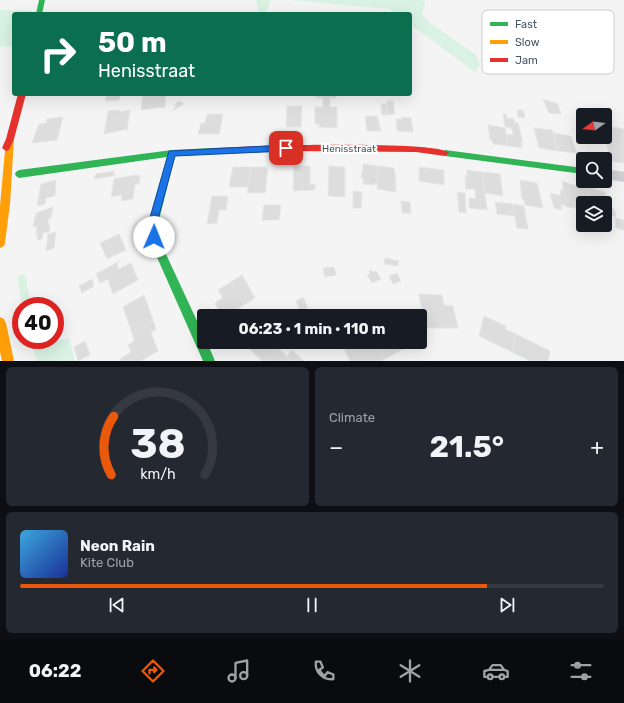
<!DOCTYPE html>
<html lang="en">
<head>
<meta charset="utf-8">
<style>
  :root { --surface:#171b24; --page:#242831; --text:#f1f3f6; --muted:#9ea1a6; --line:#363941; --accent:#ea580c }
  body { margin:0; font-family:Rubik,sans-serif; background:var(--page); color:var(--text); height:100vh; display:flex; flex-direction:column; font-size:15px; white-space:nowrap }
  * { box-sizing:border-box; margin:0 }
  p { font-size:13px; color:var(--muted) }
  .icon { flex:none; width:22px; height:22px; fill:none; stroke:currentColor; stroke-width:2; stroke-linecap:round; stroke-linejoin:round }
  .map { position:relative; height:361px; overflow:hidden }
  .details { display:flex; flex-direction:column; gap:6px; padding:6px; background:#0d0f14; flex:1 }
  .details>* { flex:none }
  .banner { position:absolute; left:12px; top:12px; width:400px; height:84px; border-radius:4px; box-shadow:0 4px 16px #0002; background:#0b6e4f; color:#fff; overflow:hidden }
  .needle { width:26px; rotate:256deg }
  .tools { position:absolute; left:576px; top:108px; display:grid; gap:8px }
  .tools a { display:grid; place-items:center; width:36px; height:36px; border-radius:4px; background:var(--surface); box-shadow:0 4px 16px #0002; font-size:20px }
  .speed { position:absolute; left:12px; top:297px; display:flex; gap:8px; font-size:20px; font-weight:700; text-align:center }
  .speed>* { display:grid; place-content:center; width:52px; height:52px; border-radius:50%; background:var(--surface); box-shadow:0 4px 16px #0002; line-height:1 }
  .speed .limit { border:6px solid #d22; background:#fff; color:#111 }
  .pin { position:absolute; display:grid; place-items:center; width:34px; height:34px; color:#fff; margin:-17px; border-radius:8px; box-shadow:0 2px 6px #0006 }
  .me { position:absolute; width:44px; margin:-22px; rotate:1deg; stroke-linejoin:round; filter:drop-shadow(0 0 3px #0008) }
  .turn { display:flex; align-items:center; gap:14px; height:84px; padding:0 20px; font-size:18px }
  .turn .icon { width:52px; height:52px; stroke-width:2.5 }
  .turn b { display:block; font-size:28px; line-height:34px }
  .big { font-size:30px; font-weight:700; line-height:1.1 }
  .details .tile { flex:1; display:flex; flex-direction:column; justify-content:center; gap:6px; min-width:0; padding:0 14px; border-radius:6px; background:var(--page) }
  .details .dial { align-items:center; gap:0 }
  .dial svg { height:104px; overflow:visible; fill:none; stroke:var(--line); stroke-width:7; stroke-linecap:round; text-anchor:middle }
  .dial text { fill:var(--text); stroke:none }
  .song { display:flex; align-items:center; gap:12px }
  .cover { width:48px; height:48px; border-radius:6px; background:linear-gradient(135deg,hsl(200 70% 55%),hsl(230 70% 35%)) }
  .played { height:4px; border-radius:2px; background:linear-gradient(90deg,var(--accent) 80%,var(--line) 80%) }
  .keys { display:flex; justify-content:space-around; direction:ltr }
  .heat { display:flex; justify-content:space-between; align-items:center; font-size:22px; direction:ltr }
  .details .tiles { flex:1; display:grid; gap:6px; grid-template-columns:1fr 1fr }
  .tile:last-child { grid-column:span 2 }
  .trip { position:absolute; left:197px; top:309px; width:230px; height:40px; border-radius:4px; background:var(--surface); box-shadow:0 4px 16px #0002; font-weight:700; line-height:40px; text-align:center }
  .tab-bar { display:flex; height:64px; justify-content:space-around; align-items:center; background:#090b0e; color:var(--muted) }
  .tab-bar .icon { width:28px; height:28px }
  .tab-bar .active { color:var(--accent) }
  .tab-bar b { font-size:18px; color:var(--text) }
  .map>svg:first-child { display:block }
</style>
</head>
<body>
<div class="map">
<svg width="624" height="361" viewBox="0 0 624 361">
  <rect width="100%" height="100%" fill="#f4f4f4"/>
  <g fill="#d9f2e3">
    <polygon points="256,0 271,0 266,14 259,14"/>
    <polygon points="289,0 422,0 426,2 422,14 430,23 475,54 480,65 475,72 410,24 410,14 396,14 390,9"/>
    <polygon points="0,10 32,11 32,14 14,14 14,46 0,47"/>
    <polygon points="25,274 31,306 22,306 17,276"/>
    <polygon points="69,338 75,361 37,361 31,340 41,340 40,345"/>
  </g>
  <g fill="#ddddde" stroke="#e5e6e7">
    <polygon points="107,94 120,94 119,100 105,101"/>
    <polygon points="143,94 166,94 165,107 141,110"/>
    <polygon points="316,94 336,94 336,98 330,98 330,107 337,107 337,128 319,127 319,124 315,124 315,107 323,107 323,98 316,98"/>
    <polygon points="543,99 558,104 561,114 549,113"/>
    <polygon points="179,101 184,104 174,110 173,109 177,106 174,105"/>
    <polygon points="387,101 393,101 395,114 387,115"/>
    <polygon points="381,104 386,104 387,115 382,115"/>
    <polygon points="287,106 302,106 301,127 286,127"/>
    <polygon points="120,110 120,112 130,110 127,131 127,129 104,134 108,111"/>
    <polygon points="517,110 523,110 525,118 518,117"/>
    <polygon points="207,114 223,114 219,134 198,134 201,123 205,123"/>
    <polygon points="503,114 506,114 507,118 514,119 515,123 518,123 523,143 521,142 522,148 508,146 506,134 513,135 513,132 511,128 505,127"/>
    <polygon points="365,116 377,116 381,131 367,131"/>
    <polygon points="63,117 57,140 32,143 39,124 46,123 47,119"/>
    <polygon points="402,117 411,118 413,132 397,131 396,119 402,119"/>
    <polygon points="605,122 606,126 624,129 624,163 611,161 605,137"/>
    <polygon points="488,125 505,128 508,146 493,144 492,140 490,140"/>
    <polygon points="534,128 552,130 558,151 539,148"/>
    <polygon points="553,133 571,136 577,153 558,151"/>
    <polygon points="363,164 378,166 377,184 375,183 375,185 363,184 364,178 361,178"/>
    <polygon points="294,166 310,166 310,185 315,184 315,190 293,191"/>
    <polygon points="329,166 345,167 345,197 328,196"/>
    <polygon points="378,166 394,168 396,179 394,179 396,179 396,192 377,189"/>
    <polygon points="233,167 251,167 248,187 229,187"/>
    <polygon points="251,167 268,167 265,193 247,193"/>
    <polygon points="419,167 444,170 444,185 419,181"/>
    <polygon points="467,170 482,172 487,210 469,208 469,198 476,199 475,189 466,189 465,176 467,176"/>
    <polygon points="114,171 114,176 94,179 96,174"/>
    <polygon points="482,172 500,174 503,196 485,193"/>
    <polygon points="136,175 140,176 139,184 135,184 133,199 121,201 122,195 111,197 114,179"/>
    <polygon points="56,180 55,196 46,198 45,204 37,206 41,184"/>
    <polygon points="520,180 537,183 543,208 525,205 524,199 522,199"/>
    <polygon points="562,181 577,186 577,184 587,187 589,203 583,203 583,209 568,207 561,204 562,210 554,208 550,193 561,196 560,190 563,191"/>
    <polygon points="587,187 604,192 605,191 609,216 605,215 605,203 589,203"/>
    <polygon points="353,191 362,192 361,208 353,208"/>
    <polygon points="457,192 465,193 466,213 459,212"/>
    <polygon points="212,196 228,196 226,210 219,210 217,223 207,224"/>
    <polygon points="401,201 410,202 411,214 402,213"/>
    <polygon points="495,202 513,204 515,216 497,214"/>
    <polygon points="513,204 524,206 528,229 517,228"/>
    <polygon points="264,205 281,205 279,220 262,220"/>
    <polygon points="53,207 51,218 49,218 48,224 50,225 49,232 43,233 42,239 37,240 38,234 36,235 37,226 33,227 36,213"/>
    <polygon points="607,207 614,209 616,217 609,215"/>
    <polygon points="615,218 624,220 624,230 616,228"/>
    <polygon points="56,232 54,248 46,251 48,234"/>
    <polygon points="119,234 126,250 107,259 100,243"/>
    <polygon points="385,258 399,261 398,266 384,264"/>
    <polygon points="120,261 117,263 119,269 131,263 138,280 113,294 108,279 100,283 96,274"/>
    <polygon points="334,267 336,275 325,277 323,268"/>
    <polygon points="371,270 373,272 376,271 381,279 372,283 367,275 370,274 369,271"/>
    <polygon points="397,273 401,281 393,284 389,276"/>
    <polygon points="242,275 255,298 226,316 222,316 215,303 223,298 218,290"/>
    <polygon points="92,279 94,286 82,293 79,286"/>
    <polygon points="419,294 442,295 444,305 453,306 458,328 425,328"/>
    <polygon points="144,295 153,320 132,333 123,307"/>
    <polygon points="303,297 308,308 300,311 296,301"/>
    <polygon points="484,316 506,326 505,329 516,334 512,352 479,336"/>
    <polygon points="153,320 156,329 151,333 158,351 141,361 121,361 120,359 131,352 128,345 134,341 132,333"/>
    <polygon points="516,334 550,351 548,361 528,361 528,360 512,352"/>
    <polygon points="85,341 90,355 78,361 74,347"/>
    <polygon points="242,342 272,342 279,349 269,361 262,361"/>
    <polygon points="272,342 284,342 279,349"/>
    <polygon points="347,342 365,342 366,344 371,342 377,342 385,359 381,361 350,361 342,345"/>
    <polygon points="377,342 413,342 414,343 385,359"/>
    <polygon points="279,349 287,356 286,357 290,361 269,361"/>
    <polygon points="292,350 304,361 290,361 286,357"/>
  </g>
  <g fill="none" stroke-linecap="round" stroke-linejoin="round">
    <polygon fill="#ced0d2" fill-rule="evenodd" points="605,169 624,172 624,182 605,179"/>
    <g fill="#30b455" fill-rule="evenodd">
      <polygon points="39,0 45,0 42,14 36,14"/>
      <polygon points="212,148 216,151 212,154 175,156 157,228 158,237 204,336 204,342 207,342 215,361 203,361 148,237 147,228 167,157 19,178 16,176 15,174 16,172 19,170 172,150"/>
      <polygon points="445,150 583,168 583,174 445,156 441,153"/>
    </g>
    <g fill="#ff9f0a" fill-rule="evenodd">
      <polygon points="10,136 14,139 10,204 5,243 4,246 0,248 0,206 6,139"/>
      <polygon points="0,317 4,319 6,323 14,361 2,361 0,352"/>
    </g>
    <g fill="#e5322d" fill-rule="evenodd">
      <polygon points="18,94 26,94 14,139 9,150 6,151 2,148 6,139"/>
      <path d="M286,145C307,145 442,142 449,153L445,156L416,152L286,151L212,154L208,151L212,148Z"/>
    </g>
  </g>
  <polygon fill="#1a73e8" stroke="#114b97" points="286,145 290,148 286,151 175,156 158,219 157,228 159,237 157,240 154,242 150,240 147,228 169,151"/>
  <g text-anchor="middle" stroke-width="4" stroke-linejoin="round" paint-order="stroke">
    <g font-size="10" fill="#4a5661" stroke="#fff">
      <text x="349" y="152">Henisstraat</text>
    </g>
  </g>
  <rect x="482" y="10" width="132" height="64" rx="6" fill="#fff" stroke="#c9ccd0" stroke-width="1"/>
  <rect x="490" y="22" width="18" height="4" fill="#30b455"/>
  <rect x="490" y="40" width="18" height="4" fill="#ff9f0a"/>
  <rect x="490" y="58" width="18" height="4" fill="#e5322d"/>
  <g font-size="11" fill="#4a5661">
    <text x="515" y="28">Fast</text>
    <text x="515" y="46">Slow</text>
    <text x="515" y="64">Jam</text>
  </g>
</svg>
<div class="tools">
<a><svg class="needle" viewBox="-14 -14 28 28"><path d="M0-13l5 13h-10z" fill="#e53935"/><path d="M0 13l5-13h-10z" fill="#9ea1a6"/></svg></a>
<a><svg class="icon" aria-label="search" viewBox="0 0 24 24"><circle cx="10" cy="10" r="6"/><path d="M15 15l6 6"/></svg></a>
<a><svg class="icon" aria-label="layers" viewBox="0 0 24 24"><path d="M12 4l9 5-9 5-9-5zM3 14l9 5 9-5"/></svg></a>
</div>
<div class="speed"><div class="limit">40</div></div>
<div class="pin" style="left:286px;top:148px;background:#d93025"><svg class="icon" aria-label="arrive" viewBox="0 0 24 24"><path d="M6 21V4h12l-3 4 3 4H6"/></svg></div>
<svg class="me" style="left:154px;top:237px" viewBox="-20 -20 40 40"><circle r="19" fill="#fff"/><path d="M0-13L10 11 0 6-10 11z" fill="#1a73e8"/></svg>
<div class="trip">06:23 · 1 min · 110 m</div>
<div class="banner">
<div class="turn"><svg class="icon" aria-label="right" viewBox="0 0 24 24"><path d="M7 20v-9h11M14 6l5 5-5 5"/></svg><div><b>50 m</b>Henisstraat</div></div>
</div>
</div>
<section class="details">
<div class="tiles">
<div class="tile dial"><svg viewBox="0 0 100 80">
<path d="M14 69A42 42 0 1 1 86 69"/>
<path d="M14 69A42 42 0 0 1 16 24" stroke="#ea580c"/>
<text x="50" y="56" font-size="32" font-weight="700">38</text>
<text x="50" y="72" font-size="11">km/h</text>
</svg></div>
<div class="tile"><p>Climate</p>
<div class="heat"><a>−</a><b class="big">21.5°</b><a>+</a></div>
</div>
<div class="tile">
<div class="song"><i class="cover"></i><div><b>Neon Rain</b><p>Kite Club</p></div></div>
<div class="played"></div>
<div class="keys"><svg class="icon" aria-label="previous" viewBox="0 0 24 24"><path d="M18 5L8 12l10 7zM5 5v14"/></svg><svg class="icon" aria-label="pause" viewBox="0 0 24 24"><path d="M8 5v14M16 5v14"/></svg><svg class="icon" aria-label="next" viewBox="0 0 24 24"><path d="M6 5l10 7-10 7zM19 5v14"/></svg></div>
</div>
</div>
</section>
<nav class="tab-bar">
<b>06:22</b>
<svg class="icon active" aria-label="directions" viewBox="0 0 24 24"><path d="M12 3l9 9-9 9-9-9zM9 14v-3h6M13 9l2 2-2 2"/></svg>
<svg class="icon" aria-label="music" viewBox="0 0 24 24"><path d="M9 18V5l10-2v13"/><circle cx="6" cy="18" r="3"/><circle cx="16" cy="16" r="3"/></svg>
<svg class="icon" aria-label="phone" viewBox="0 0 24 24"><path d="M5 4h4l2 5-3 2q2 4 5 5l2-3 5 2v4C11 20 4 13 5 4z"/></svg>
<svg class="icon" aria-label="climate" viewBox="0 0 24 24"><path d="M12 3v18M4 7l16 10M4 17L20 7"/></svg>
<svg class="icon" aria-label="car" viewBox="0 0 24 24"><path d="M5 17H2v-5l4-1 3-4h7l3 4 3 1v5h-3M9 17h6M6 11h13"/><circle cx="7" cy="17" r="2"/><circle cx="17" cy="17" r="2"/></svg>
<svg class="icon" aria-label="filters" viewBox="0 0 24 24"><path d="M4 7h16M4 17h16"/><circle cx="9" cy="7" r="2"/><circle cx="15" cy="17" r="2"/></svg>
</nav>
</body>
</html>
